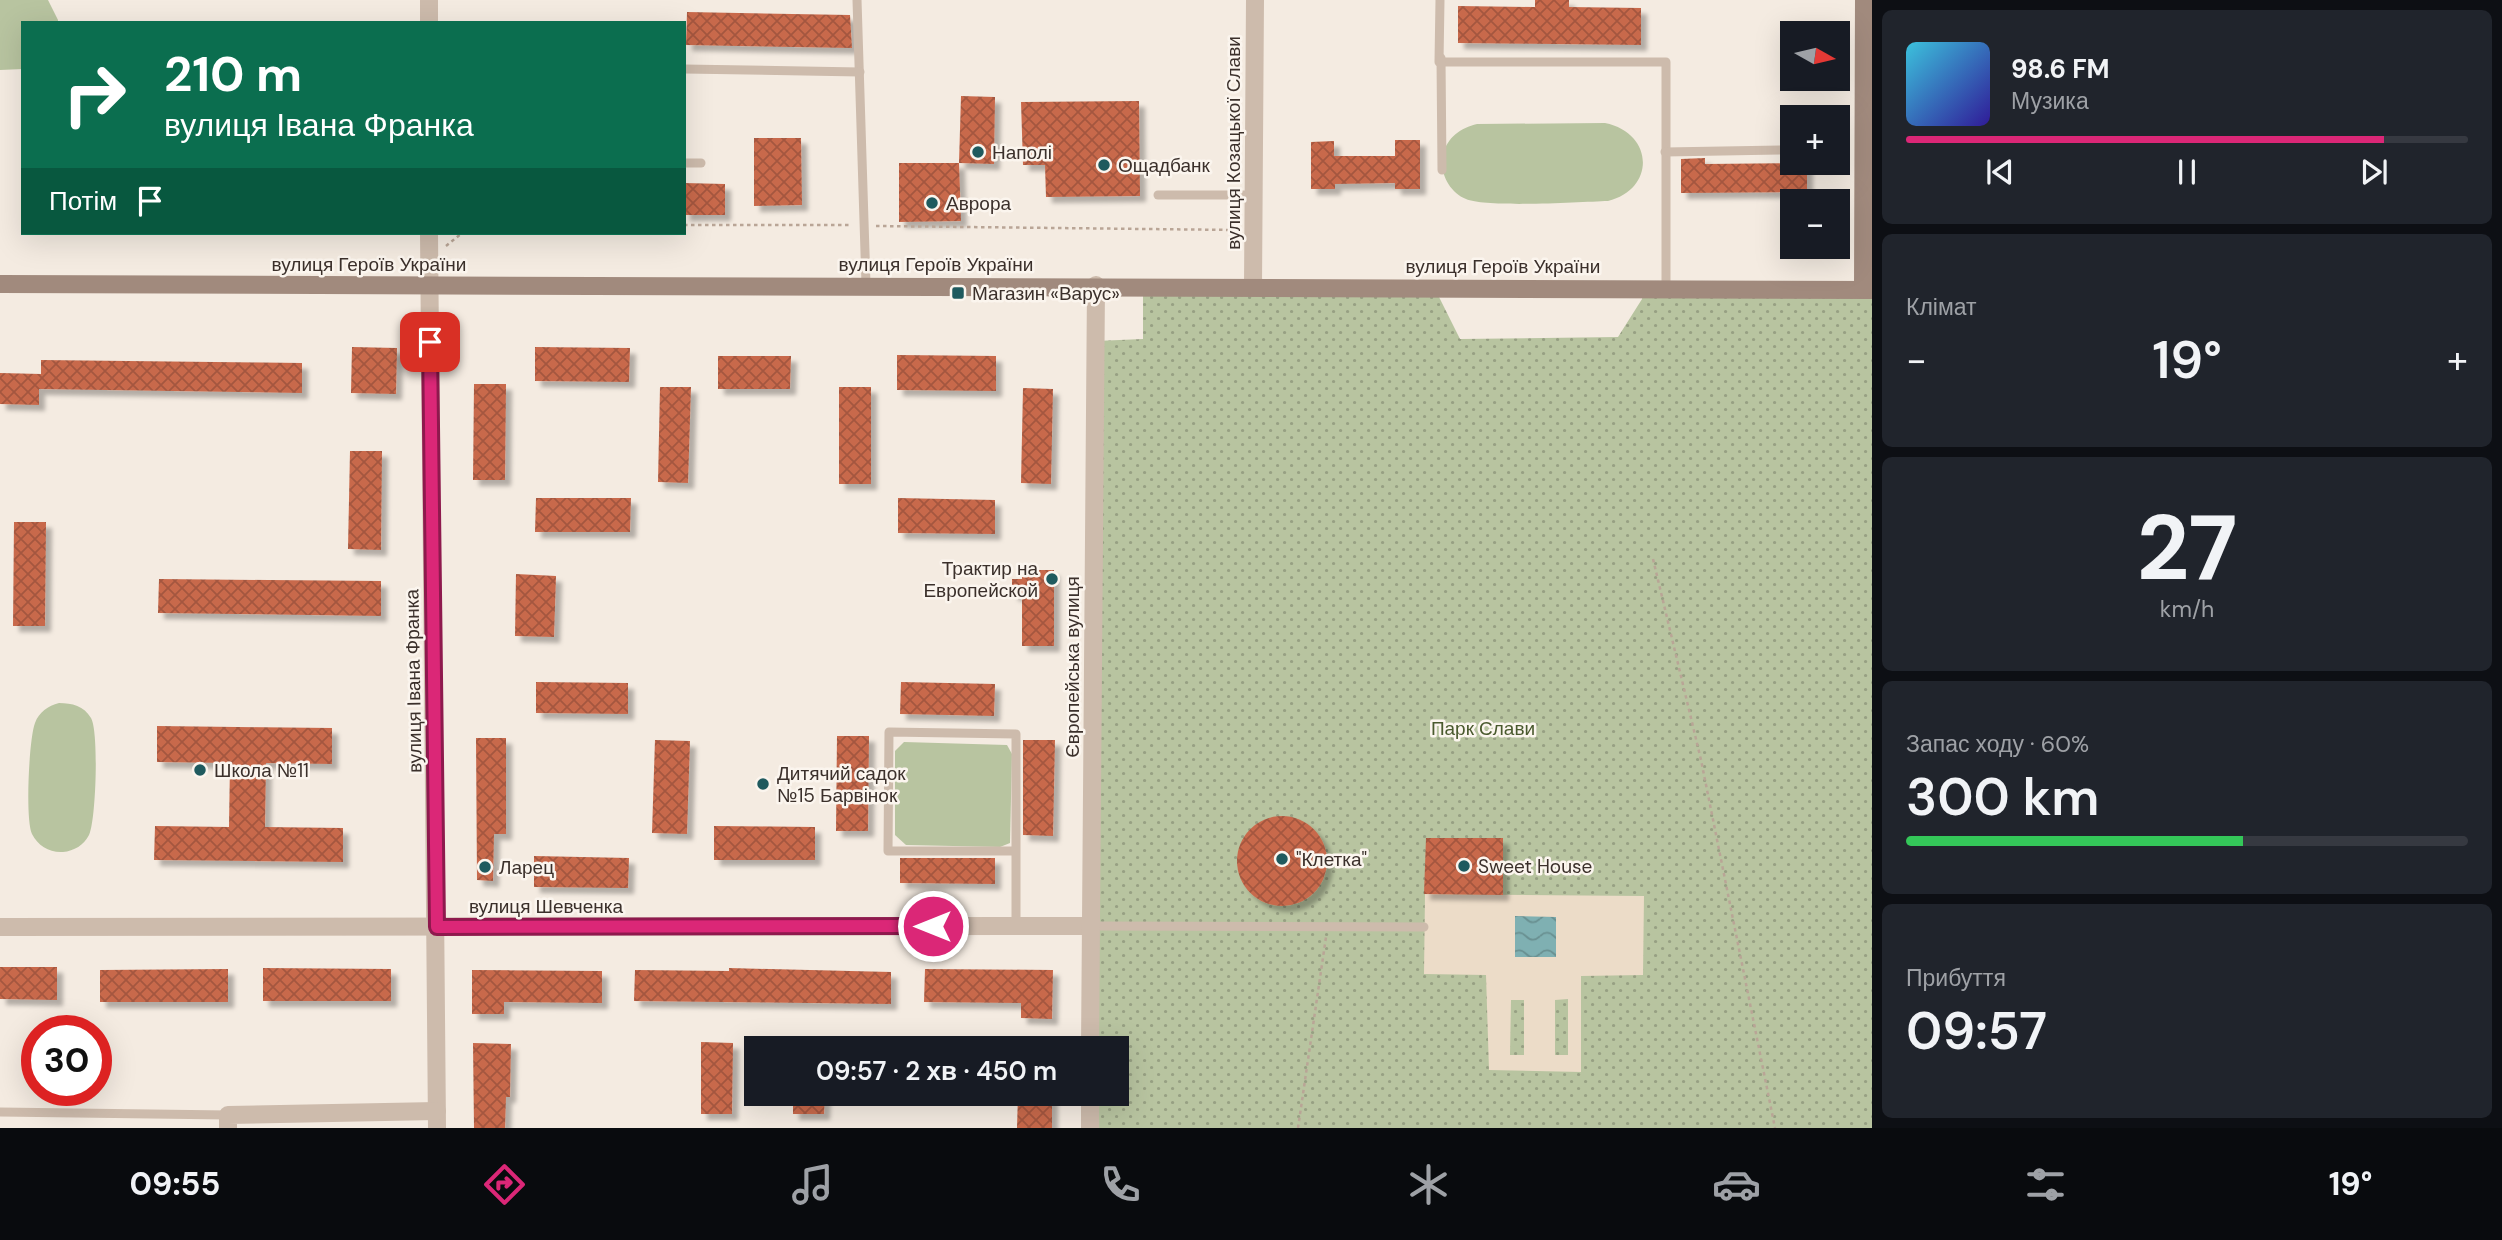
<!DOCTYPE html>
<html lang="uk">
<head>
<meta charset="utf-8">
<style>
  :root { --surface:#171b24; --page:#20242c; --text:#f1f3f6; --muted:#9ea1a6; --line:#363941; --accent:#db2777 }
  body { margin:0; font-family:"DM Sans",sans-serif; background:var(--page); color:var(--text); height:100vh; display:flex; flex-direction:column; font-size:26px; white-space:nowrap }
  * { box-sizing:border-box; margin:0 }
  p { font-size:23px; color:var(--muted) }
  .icon { flex:none; width:38px; height:38px; fill:none; stroke:currentColor; stroke-width:2; stroke-linecap:round; stroke-linejoin:round }
  .map { position:relative; flex:1; overflow:hidden }
  .details { display:flex; flex-direction:column; gap:10px; padding:10px; background:#0d0f14; width:630px }
  .details>* { flex:none }
  .banner { position:absolute; left:21px; top:21px; width:665px; height:214px; border-radius:0px; box-shadow:0 7px 28px #0002; background:#0b6e4f; color:#fff; overflow:hidden }
  .needle { width:46px; rotate:98deg }
  .buttons { position:absolute; left:1780px; top:21px; display:grid; gap:14px }
  .buttons a { display:grid; place-items:center; width:70px; height:70px; border-radius:0px; background:var(--surface); box-shadow:0 7px 28px #0002; font-size:35px }
  .speed { position:absolute; left:21px; top:1015px; display:flex; gap:14px; font-size:35px; font-weight:700; text-align:center }
  .speed>* { display:grid; place-content:center; width:91px; height:91px; border-radius:50%; background:var(--surface); box-shadow:0 7px 28px #0002; line-height:1 }
  .speed .limit { border:10px solid #d22; background:#fff; color:#111 }
  .pin { position:absolute; display:grid; place-items:center; width:60px; height:60px; color:#fff; margin:-30px; border-radius:14px; box-shadow:0 4px 10px #0006 }
  .me { position:absolute; width:77px; margin:-38px; rotate:270deg; stroke-linejoin:round; filter:drop-shadow(0 0 5px #0008) }
  .turn { display:flex; align-items:center; gap:24px; height:147px; padding:0 28px; font-size:32px }
  .turn .icon { width:91px; height:91px; stroke-width:2.5 }
  .turn b { display:block; font-size:49px; line-height:60px }
  .then { display:flex; align-items:center; height:66px; padding:0 28px; background:#0003; gap:14px; font-size:26px }
  .big { font-size:52px; font-weight:600; line-height:1.1 }
  .details .card { flex:1; display:flex; flex-direction:column; justify-content:center; gap:10px; min-width:0; padding:0 24px; border-radius:10px; background:var(--page) }
  .details .dial { align-items:center; gap:0 }
  .dial b { font-size:91px; line-height:1 }
  .song { display:flex; align-items:center; gap:21px }
  .cover { width:84px; height:84px; border-radius:10px; background:linear-gradient(135deg,hsl(190 70% 55%),hsl(250 70% 35%)) }
  .played { height:7px; border-radius:4px; background:linear-gradient(90deg,var(--accent) 85%,var(--line) 85%) }
  .keys { display:flex; justify-content:space-around; direction:ltr }
  .heat { display:flex; justify-content:space-between; align-items:center; font-size:38px; direction:ltr }
  .charge { height:10px; border-radius:5px; background:linear-gradient(90deg,#34c759 60%,var(--line) 0) }
  .trip { position:absolute; left:744px; top:1036px; width:385px; height:70px; border-radius:0px; background:var(--surface); box-shadow:0 7px 28px #0002; font-weight:600; line-height:70px; text-align:center }
  .menu { display:flex; height:112px; justify-content:space-around; align-items:center; background:#090b0e; color:var(--muted) }
  .menu .icon { width:49px; height:49px }
  .menu .on { color:var(--accent) }
  .menu b { font-size:32px; color:var(--text) }
  main { display:flex; flex:1; min-height:0 }
  .map>svg:first-child { display:block }
</style>
</head>
<body>
<main>
<div class="map">
<svg width="1872" height="1128" viewBox="0 0 1872 1128">
  <defs>
    <pattern id="park-dots" width="8" height="8" patternUnits="userSpaceOnUse" patternTransform="scale(1.75)"><rect width="8" height="8" fill="#b8c4a0"/><path d="M2 2h.1M6 6h.1" fill="none" stroke="#97a083" stroke-width="1.8" stroke-linecap="round"/></pattern>
    <pattern id="water-waves" width="16" height="10" patternUnits="userSpaceOnUse" patternTransform="scale(1.75)"><rect width="16" height="10" fill="#7fb0b2"/><path d="M0 5q4-4 8 0t8 0" fill="none" stroke="#699091"/></pattern>
    <pattern id="building-cross-hatch" width="8" height="8" patternUnits="userSpaceOnUse" patternTransform="scale(1.75)"><rect width="8" height="8" fill="#c8694b"/><path d="M0 0l8 8M0 8l8-8" fill="none" stroke="#a4573f"/></pattern>
    <filter id="shadow"><feDropShadow dx="6" dy="6" stdDeviation="2" flood-color="#0004"/></filter>
  </defs>
  <rect width="100%" height="100%" fill="#f4ebe1"/>
  <g fill="#b8c4a0">
    <polygon points="0,0 48,0 58,20 58,23 23,23 23,69 0,70"/>
    <path d="M1605,123C1654,133 1656,189 1608,201C1579,202 1487,208 1466,199C1449,192 1439,172 1443,155C1447,137 1461,128 1477,124Z"/>
    <path d="M59,703C72,703 84,706 91,718C99,731 96,821 89,835C84,845 74,851 63,852C50,853 38,846 32,834C25,820 29,738 35,723C39,712 48,706 59,703Z"/>
    <polygon points="904,742 1007,745 1012,754 1010,843 1000,847 906,845 895,835 895,751"/>
  </g>
  <polygon fill="url(#park-dots)" points="1143,285 1434,287 1460,339 1618,337 1649,288 1872,292 1872,1128 1090,1128 1090,1094 1116,1094 1116,1048 1090,1048 1096,341 1143,339"/>
  <path fill="#ecdcc8" fill-rule="evenodd" d="M1425,894L1644,896L1643,975L1581,976V1072L1489,1070L1486,975L1424,974ZM1568,999V1055H1555V1000ZM1511,1000H1524V1055H1510Z"/>
  <polygon fill="url(#water-waves)" points="1515,916 1556,917 1556,957 1515,957"/>
  <g fill="url(#building-cross-hatch)" filter="url(#shadow)">
    <polygon points="1535,0 1569,0 1569,7 1641,8 1641,45 1458,43 1458,6 1535,7"/>
    <polygon points="687,12 850,15 852,48 686,45"/>
    <polygon points="961,96 995,97 994,164 959,163"/>
    <polygon points="1139,101 1140,196 1046,197 1045,165 1023,165 1021,102"/>
    <polygon points="754,138 801,138 802,205 754,206"/>
    <polygon points="1395,140 1420,140 1420,189 1395,189 1395,183 1335,184 1335,189 1311,189 1311,142 1334,141 1334,156 1395,156"/>
    <polygon points="1705,158 1705,164 1807,163 1807,192 1681,193 1681,159"/>
    <polygon points="899,163 959,163 961,221 899,222"/>
    <polygon points="684,183 725,184 725,215 684,215"/>
    <polygon points="352,347 397,348 396,394 351,393"/>
    <polygon points="535,347 630,348 629,382 535,381"/>
    <polygon points="897,355 996,356 996,391 897,390"/>
    <polygon points="718,356 791,356 790,389 718,389"/>
    <polygon points="41,360 302,363 302,393 39,389 39,405 0,404 0,373 41,374"/>
    <polygon points="474,384 506,384 505,480 473,480"/>
    <polygon points="660,387 691,387 688,483 658,482"/>
    <rect x="839" y="387" width="32" height="97"/>
    <polygon points="1023,388 1053,389 1051,484 1021,483"/>
    <polygon points="350,451 382,451 381,550 348,549"/>
    <polygon points="536,498 631,498 630,532 535,532"/>
    <polygon points="898,498 995,500 995,534 898,533"/>
    <polygon points="14,522 46,522 45,626 13,626"/>
    <polygon points="1022,570 1054,570 1054,646 1022,646 1022,595 1012,595 1012,579 1022,579"/>
    <polygon points="516,574 556,576 554,637 515,636"/>
    <polygon points="159,579 381,581 381,616 158,613"/>
    <polygon points="536,682 628,683 628,714 536,713"/>
    <polygon points="901,682 995,684 994,716 900,714"/>
    <polygon points="157,726 332,728 332,764 266,763 265,827 343,828 343,862 154,860 155,826 229,827 230,763 157,762"/>
    <polygon points="837,736 869,736 868,831 836,831"/>
    <polygon points="476,738 506,738 506,834 494,834 493,881 477,880"/>
    <polygon points="655,740 690,741 687,834 652,833"/>
    <polygon points="1023,740 1055,740 1053,836 1023,835"/>
    <circle cx="1282" cy="861" r="45"/>
    <polygon points="714,826 815,827 815,860 714,860"/>
    <polygon points="1426,838 1503,838 1503,895 1424,894"/>
    <polygon points="534,856 629,858 628,888 534,887"/>
    <polygon points="900,858 995,858 995,884 900,883"/>
    <polygon points="0,967 57,967 57,1000 0,999"/>
    <polygon points="263,968 391,969 391,1001 263,1001"/>
    <polygon points="729,968 891,972 891,1004 634,1001 635,970 729,971"/>
    <polygon points="228,969 228,1002 100,1002 100,970"/>
    <polygon points="925,969 1053,970 1052,1019 1021,1018 1021,1003 924,1002"/>
    <polygon points="472,970 602,971 602,1003 504,1002 504,1014 472,1014"/>
    <polygon points="701,1042 733,1043 732,1114 701,1114"/>
    <polygon points="473,1043 511,1044 510,1097 506,1097 505,1128 474,1128"/>
    <polygon points="793,1094 825,1094 824,1114 793,1114"/>
    <polygon points="1018,1094 1052,1094 1052,1128 1017,1128"/>
  </g>
  <g fill="none" stroke-linecap="round" stroke-linejoin="round">
    <g stroke="#b9a596" stroke-width="2.5" stroke-dasharray="3.5 3.5" stroke-linecap="butt">
      <polyline points="684,225 851,225"/>
      <polyline points="876,226 1236,230"/>
      <polyline points="446,246 462,233"/>
      <polyline points="1653,559 1701,760 1775,1128"/>
      <polyline points="1298,1128 1326,937"/>
    </g>
    <g stroke="#cdbbac" stroke-width="9">
      <polyline points="857,0 866,284"/>
      <polyline points="1440,0 1439,62 1666,62 1666,288"/>
      <polyline points="1441,58 1442,170"/>
      <polyline points="684,69 860,72"/>
      <polyline points="1665,152 1780,150"/>
      <polyline points="684,163 701,163"/>
      <polyline points="1158,195 1254,195"/>
      <polyline points="1016,851 888,851 889,732 1016,734 1016,926"/>
      <polyline points="1091,926 1424,927"/>
      <polyline points="0,1112 228,1115"/>
    </g>
    <g stroke="#cdbbac" stroke-width="18">
      <polyline points="429,0 429,23"/>
      <polyline points="429,233 437,1128"/>
      <polyline points="1253,286 1255,0"/>
      <polyline points="0,927 1091,926"/>
      <polyline points="1090,1048 1096,285"/>
      <polyline points="228,1128 228,1115 437,1111"/>
      <polyline points="1090,1128 1090,1094"/>
    </g>
    <g stroke="#a18a7d" stroke-width="18">
      <polyline points="0,284 1872,290"/>
      <polyline points="1863,289 1864,0"/>
    </g>
  </g>
  <g fill="none" stroke-linecap="round" stroke-linejoin="round">
    <g stroke="#8e194d" stroke-width="18">
      <polyline id="route" points="430,342 437,927 933,926"/>
    </g>
    <use href="#route" stroke="#db2777" stroke-width="12"/>
  </g>
  <g fill="#1f5a5e" stroke="#fbf5ee" stroke-width="2.5">
    <circle cx="978" cy="152" r="7"/>
    <circle cx="1104" cy="165" r="7"/>
    <circle cx="932" cy="203" r="7"/>
    <rect x="951" y="286" width="14" height="14" rx="3.5"/>
    <circle cx="1052" cy="579" r="7"/>
    <circle cx="200" cy="770" r="7"/>
    <circle cx="763" cy="784" r="7"/>
    <circle cx="1282" cy="859" r="7"/>
    <circle cx="1464" cy="866" r="7"/>
    <circle cx="485" cy="867" r="7"/>
  </g>
  <g text-anchor="middle" stroke-width="5" stroke-linejoin="round" paint-order="stroke">
    <g font-size="19" fill="#3b302b" stroke="#fbf5ee">
      <text transform="translate(1233 143) rotate(-90)" y="7">вулиця Козацької Слави</text>
      <text x="369" y="271">вулиця Героїв України</text>
      <text x="936" y="271">вулиця Героїв України</text>
      <text x="1503" y="273">вулиця Героїв України</text>
      <text transform="translate(1072 667) rotate(-90)" y="7">Європейська вулиця</text>
      <text transform="translate(413 681) rotate(-91)" y="7">вулиця Івана Франка</text>
      <text x="546" y="913">вулиця Шевченка</text>
    </g>
    <g font-size="19" fill="#3b302b" stroke="#fbf5ee" text-anchor="start">
      <text x="992" y="159">Наполі</text>
      <text x="1118" y="172">Ощадбанк</text>
      <text x="946" y="210">Аврора</text>
      <text x="972" y="300">Магазин «Варус»</text>
      <text x="1038" y="575" text-anchor="end">Трактир на<tspan x="1038" dy="22">Европейской</tspan></text>
      <text x="214" y="777">Школа №11</text>
      <text x="777" y="780">Дитячий садок<tspan x="777" dy="22">№15 Барвінок</tspan></text>
      <text x="1296" y="866">"Клетка"</text>
      <text x="1478" y="873">Sweet House</text>
      <text x="499" y="874">Ларец</text>
    </g>
    <g font-size="19" fill="#4a5a2e" stroke="#fbf5ee">
      <text x="1483" y="735">Парк Слави</text>
    </g>
  </g>
</svg>
<div class="buttons">
<a><svg class="needle" viewBox="-14 -14 28 28"><path d="M0-13l5 13h-10z" fill="#e53935"/><path d="M0 13l5-13h-10z" fill="#9ea1a6"/></svg></a>
<a>+</a>
<a>−</a>
</div>
<div class="speed"><div class="limit">30</div></div>
<div class="pin" style="left:430px;top:342px;background:#d93025"><svg class="icon" aria-label="arrive" viewBox="0 0 24 24"><path d="M6 21V4h12l-3 4 3 4H6"/></svg></div>
<svg class="me" style="left:933px;top:926px" viewBox="-20 -20 40 40"><circle r="17" fill="#db2777" stroke="#fff" stroke-width="3"/><path d="M0-11L8 9 0 5-8 9z" fill="#fff"/></svg>
<div class="trip">09:57 · 2 хв · 450 m</div>
<div class="banner">
<div class="turn"><svg class="icon" aria-label="right" viewBox="0 0 24 24"><path d="M7 20v-9h11M14 6l5 5-5 5"/></svg><div><b>210 m</b>вулиця Івана Франка</div></div>
<div class="then">Потім<svg class="icon" aria-label="arrive" viewBox="0 0 24 24"><path d="M6 21V4h12l-3 4 3 4H6"/></svg></div>
</div>
</div>
<section class="details">
<div class="card">
<div class="song"><i class="cover"></i><div><b>98.6 FM</b><p>Музика</p></div></div>
<div class="played"></div>
<div class="keys"><svg class="icon" aria-label="previous" viewBox="0 0 24 24"><path d="M18 5L8 12l10 7zM5 5v14"/></svg><svg class="icon" aria-label="pause" viewBox="0 0 24 24"><path d="M8 5v14M16 5v14"/></svg><svg class="icon" aria-label="next" viewBox="0 0 24 24"><path d="M6 5l10 7-10 7zM19 5v14"/></svg></div>
</div>
<div class="card"><p>Клімат</p>
<div class="heat"><a>−</a><b class="big">19°</b><a>+</a></div>
</div>
<div class="card dial"><b>27</b><p>km/h</p></div>
<div class="card"><p>Запас ходу · 60%</p><b class="big">300 km</b><div class="charge"></div></div>
<div class="card"><p>Прибуття</p><b class="big">09:57</b></div>
</section>
</main>
<nav class="menu">
<b>09:55</b>
<svg class="icon on" aria-label="directions" viewBox="0 0 24 24"><path d="M12 3l9 9-9 9-9-9zM9 14v-3h6M13 9l2 2-2 2"/></svg>
<svg class="icon" aria-label="music" viewBox="0 0 24 24"><path d="M9 18V5l10-2v13"/><circle cx="6" cy="18" r="3"/><circle cx="16" cy="16" r="3"/></svg>
<svg class="icon" aria-label="phone" viewBox="0 0 24 24"><path d="M5 4h4l2 5-3 2q2 4 5 5l2-3 5 2v4C11 20 4 13 5 4z"/></svg>
<svg class="icon" aria-label="climate" viewBox="0 0 24 24"><path d="M12 3v18M4 7l16 10M4 17L20 7"/></svg>
<svg class="icon" aria-label="car" viewBox="0 0 24 24"><path d="M5 17H2v-5l4-1 3-4h7l3 4 3 1v5h-3M9 17h6M6 11h13"/><circle cx="7" cy="17" r="2"/><circle cx="17" cy="17" r="2"/></svg>
<svg class="icon" aria-label="filters" viewBox="0 0 24 24"><path d="M4 7h16M4 17h16"/><circle cx="9" cy="7" r="2"/><circle cx="15" cy="17" r="2"/></svg>
<b>19°</b>
</nav>
</body>
</html>
